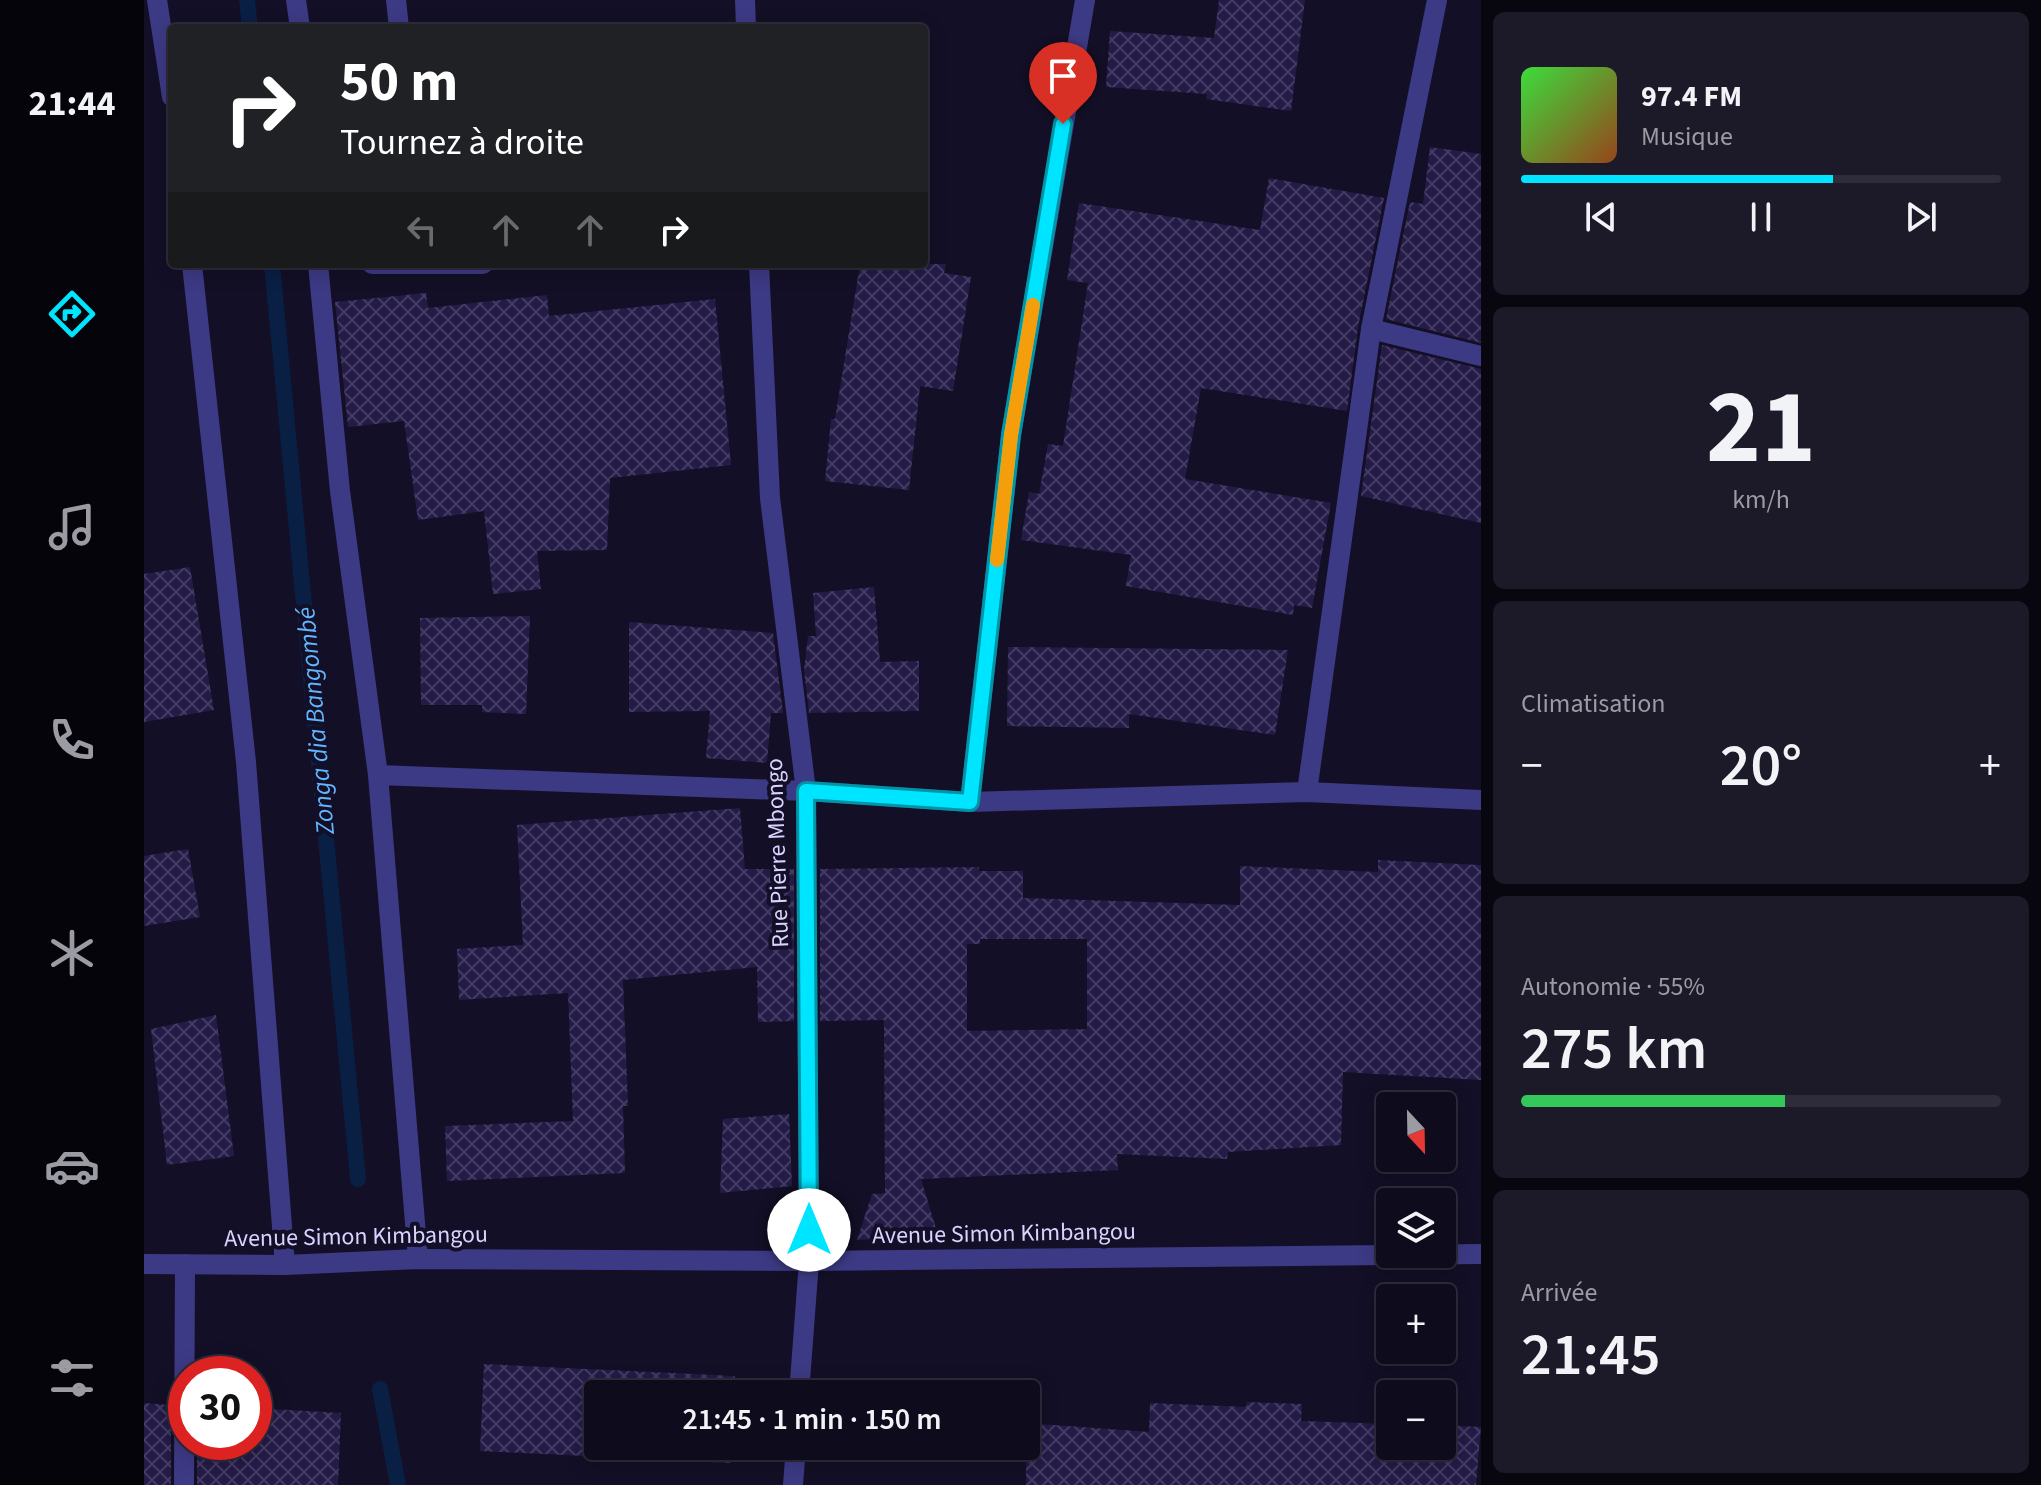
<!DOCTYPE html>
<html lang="fr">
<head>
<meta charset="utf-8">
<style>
  :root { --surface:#0e0b1c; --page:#1c1929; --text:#f1f3f6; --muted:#9b9ba3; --line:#2e2b3b; --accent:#00e5ff }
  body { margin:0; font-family:"Source Sans 3",sans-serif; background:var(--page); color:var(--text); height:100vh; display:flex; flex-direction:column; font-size:30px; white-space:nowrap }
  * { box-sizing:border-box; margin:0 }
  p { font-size:26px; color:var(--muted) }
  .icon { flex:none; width:44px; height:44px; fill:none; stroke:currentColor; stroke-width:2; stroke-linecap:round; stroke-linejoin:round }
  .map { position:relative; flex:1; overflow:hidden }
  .sheet { display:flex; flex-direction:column; gap:12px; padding:12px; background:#08060f; width:560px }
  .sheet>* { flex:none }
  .banner { position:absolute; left:24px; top:24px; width:760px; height:244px; border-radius:8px; box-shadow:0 4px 20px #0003,0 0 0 2px var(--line); background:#202124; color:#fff; overflow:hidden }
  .needle { width:52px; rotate:158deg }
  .controls { position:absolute; left:1232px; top:1092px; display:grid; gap:16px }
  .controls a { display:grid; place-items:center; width:80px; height:80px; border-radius:8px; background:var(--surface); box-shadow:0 4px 20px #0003,0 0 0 2px var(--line); font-size:40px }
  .speed { position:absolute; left:24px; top:1356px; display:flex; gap:16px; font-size:40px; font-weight:700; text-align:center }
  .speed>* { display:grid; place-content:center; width:104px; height:104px; border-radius:50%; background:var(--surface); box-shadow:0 4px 20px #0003,0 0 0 2px var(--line); line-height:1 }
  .speed .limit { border:12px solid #d22; background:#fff; color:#111 }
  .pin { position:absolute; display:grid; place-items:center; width:68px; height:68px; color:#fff; margin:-82px -34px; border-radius:50% 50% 50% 0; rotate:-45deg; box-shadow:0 0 8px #0007 }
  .pin .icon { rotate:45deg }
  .me { position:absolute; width:88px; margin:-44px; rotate:0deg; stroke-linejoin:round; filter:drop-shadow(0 0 6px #0008) }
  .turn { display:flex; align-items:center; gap:28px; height:168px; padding:0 40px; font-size:36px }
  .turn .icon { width:104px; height:104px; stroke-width:2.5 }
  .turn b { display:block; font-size:56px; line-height:68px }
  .lanes { display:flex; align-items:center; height:76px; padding:0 40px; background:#0003; justify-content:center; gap:40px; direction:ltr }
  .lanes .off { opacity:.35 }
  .big { font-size:60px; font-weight:600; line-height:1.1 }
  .sheet .card { flex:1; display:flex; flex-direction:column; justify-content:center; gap:12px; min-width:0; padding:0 28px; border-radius:12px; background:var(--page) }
  .sheet .dial { align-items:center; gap:0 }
  .dial b { font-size:104px; line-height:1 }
  .song { display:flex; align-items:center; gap:24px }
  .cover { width:96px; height:96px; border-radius:12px; background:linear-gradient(135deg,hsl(120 70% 55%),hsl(20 70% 35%)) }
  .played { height:8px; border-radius:4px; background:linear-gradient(90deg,var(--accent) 65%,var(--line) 65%) }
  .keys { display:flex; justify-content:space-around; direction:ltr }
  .heat { display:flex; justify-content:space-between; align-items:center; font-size:44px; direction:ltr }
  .charge { height:12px; border-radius:6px; background:linear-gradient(90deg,#34c759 55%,var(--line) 0) }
  .trip { position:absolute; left:440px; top:1380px; width:456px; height:80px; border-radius:8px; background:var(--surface); box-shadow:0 4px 20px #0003,0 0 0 2px var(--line); font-weight:600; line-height:80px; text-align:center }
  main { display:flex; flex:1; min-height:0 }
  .tab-bar { display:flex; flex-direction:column; width:144px; justify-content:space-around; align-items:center; background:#06040b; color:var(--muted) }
  .tab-bar .icon { width:56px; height:56px }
  .tab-bar .active { color:var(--accent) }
  .tab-bar b { font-size:36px; color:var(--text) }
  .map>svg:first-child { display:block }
</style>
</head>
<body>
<main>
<nav class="tab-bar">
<b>21:44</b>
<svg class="icon active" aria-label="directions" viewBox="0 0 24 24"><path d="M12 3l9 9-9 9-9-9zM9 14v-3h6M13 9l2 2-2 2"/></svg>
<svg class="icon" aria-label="music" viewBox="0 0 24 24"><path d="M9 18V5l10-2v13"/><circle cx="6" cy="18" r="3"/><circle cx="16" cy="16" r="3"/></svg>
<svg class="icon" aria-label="phone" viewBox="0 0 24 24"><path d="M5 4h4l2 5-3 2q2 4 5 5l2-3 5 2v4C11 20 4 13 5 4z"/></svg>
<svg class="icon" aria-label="climate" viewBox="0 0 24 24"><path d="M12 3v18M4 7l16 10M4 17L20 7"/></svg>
<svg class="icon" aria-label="car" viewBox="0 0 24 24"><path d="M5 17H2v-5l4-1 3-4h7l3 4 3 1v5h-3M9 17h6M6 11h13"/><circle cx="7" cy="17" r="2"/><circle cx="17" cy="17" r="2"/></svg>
<svg class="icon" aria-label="filters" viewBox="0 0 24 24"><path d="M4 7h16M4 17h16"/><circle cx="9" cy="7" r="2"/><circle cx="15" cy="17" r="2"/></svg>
</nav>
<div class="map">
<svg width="1337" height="1485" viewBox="0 0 1337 1485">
  <defs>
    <pattern id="building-cross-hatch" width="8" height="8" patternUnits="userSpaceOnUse" patternTransform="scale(2)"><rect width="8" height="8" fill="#241b47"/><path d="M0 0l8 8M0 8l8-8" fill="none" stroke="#433b63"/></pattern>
  </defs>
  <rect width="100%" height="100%" fill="#130f26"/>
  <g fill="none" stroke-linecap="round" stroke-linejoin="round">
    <g stroke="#0a1f44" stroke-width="16">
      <polyline points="103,0 106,28"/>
      <polyline points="128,264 214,1179"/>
      <polyline points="236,1389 254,1485"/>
    </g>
  </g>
  <g fill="url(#building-cross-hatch)" fill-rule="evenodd">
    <polygon points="1075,0 1161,0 1147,111 1062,99 1063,94 962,87 966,31 1070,38"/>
    <polygon points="1286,147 1337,154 1337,343 1242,319 1266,202 1279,204"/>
    <polygon points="1125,178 1240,198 1214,327 1203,411 1057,388 1041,479 1187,503 1168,608 1150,605 1149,615 982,586 987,555 877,540 885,492 895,494 904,444 919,446 944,283 923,280 935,203 1116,230"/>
    <polygon points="716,264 802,264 800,273 827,277 809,391 776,386 765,490 681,481 687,419 691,419"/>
    <polygon points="282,293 284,308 403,295 405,316 571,299 587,465 466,478 463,550 393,551 397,589 349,594 340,511 274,520 260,421 204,427 191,302"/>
    <polygon points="1238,345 1337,369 1337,523 1217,496"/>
    <polygon points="46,567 70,710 0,722 0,574"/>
    <polygon points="730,587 736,662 775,661 775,711 665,713 660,670 664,636 672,636 669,593"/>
    <polygon points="386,616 382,714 338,712 338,705 277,705 276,618"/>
    <polygon points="485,622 629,633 639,713 627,713 623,763 562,758 566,711 485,712"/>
    <polygon points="864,647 1144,650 1131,735 985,714 985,728 863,726"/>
    <polygon points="596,808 601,869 650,869 650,1021 614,1022 613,967 479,980 484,1106 479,1106 481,1173 303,1181 301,1126 429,1121 424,993 315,1000 313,949 379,945 373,825"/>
    <polygon points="44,849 56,917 0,926 0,856"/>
    <path d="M1234,860L1337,865V1080L1199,1072L1197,1145L1084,1152L1083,1159L973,1154L974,1170L777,1179L794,1235L713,1240L728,1194L741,1193L740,1020L676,1021V869L835,867V871H879V898L1096,905V866L1234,872ZM836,939H943V1029L823,1031V944H836Z"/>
    <polygon points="72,1015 90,1156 23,1165 7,1029"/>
    <polygon points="645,1114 648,1186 576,1193 579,1119"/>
    <polygon points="340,1364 591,1376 590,1394 454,1394 454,1446 587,1446 586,1463 336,1451"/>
    <polygon points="1103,1402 1158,1404 1157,1421 1246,1424 1246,1446 1298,1446 1298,1425 1337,1427 1332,1485 882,1485 882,1423 1005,1432 1006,1403 1102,1407"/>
    <polygon points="0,1403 27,1405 27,1485 0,1485"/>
    <polygon points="110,1408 197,1413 194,1485 53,1485 53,1442 110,1442"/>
  </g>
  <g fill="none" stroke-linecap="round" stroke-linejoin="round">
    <g stroke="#3d3a85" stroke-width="20">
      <polyline points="13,0 28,97"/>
      <polyline points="152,0 156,28"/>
      <polyline points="252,0 255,28"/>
      <polyline points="601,0 602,28"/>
      <polyline points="48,264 102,762 141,1265"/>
      <polyline points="174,264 196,491 234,775 274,1259"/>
      <polyline points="228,264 339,264"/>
      <polyline points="615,264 626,498 662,791 665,1261 655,1394"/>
      <polyline points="1227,329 1337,356"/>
      <polyline points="234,775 662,791 826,802 1163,792 1337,800"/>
      <polyline points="1163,792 1227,329 1293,0"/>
      <polyline points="826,802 867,435 941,0"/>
      <polyline points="40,1485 41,1264"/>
      <polyline points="649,1485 652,1446"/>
    </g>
    <polyline stroke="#3d3a85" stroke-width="20" points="0,1264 141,1265 274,1259 665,1261 1337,1254"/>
  </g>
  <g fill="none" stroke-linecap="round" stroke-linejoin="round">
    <g stroke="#0095a6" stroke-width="20">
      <polyline id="route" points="665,1230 662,791 826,802 867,435 919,124"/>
    </g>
    <use href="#route" stroke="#00e5ff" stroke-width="14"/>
    <polyline stroke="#f59e0b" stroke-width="14" points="853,560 867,435 889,305"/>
  </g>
  <g text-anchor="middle" stroke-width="8" stroke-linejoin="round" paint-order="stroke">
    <g font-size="24" fill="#d9d4ff" stroke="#130f26">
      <text transform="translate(633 853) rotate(-92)" y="8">Rue Pierre Mbongo</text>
      <text transform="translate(860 1233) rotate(-1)" y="8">Avenue Simon Kimbangou</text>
      <text transform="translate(212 1236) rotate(-1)" y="8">Avenue Simon Kimbangou</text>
    </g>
    <g font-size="26" font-style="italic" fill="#62b6ff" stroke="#130f26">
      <text transform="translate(171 721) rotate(-95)" y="9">Zonga dia Bangombé</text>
    </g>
  </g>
</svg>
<div class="controls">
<a><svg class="needle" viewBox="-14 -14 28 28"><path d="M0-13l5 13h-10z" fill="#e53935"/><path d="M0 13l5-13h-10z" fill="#9b9ba3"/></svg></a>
<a><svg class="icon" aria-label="layers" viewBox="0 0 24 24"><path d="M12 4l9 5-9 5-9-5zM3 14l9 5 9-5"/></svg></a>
<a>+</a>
<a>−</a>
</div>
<div class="speed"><div class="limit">30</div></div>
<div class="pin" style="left:919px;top:124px;background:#d93025"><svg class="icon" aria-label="arrive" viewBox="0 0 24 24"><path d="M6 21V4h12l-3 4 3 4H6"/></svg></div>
<svg class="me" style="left:665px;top:1230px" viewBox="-20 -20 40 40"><circle r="19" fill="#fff"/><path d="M0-13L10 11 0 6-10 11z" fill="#00e5ff"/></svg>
<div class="trip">21:45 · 1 min · 150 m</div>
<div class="banner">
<div class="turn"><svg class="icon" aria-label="right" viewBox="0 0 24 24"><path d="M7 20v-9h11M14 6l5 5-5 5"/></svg><div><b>50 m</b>Tournez à droite</div></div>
<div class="lanes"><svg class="icon off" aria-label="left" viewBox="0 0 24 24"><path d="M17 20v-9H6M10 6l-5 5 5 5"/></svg><svg class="icon off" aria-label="ahead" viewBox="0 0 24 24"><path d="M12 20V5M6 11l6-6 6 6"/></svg><svg class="icon off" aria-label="ahead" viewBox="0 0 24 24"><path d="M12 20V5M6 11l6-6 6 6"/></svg><svg class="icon" aria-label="right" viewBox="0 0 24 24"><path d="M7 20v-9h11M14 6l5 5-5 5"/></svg></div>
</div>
</div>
<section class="sheet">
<div class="card">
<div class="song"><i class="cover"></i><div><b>97.4 FM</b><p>Musique</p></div></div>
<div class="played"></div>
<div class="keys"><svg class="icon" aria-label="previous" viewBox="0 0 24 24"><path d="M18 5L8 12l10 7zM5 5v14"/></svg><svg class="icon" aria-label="pause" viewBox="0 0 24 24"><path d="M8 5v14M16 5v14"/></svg><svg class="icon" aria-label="next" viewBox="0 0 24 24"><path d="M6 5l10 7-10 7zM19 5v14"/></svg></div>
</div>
<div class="card dial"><b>21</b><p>km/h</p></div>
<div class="card"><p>Climatisation</p>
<div class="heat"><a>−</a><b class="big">20°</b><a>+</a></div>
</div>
<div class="card"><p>Autonomie · 55%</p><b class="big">275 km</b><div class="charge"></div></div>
<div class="card"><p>Arrivée</p><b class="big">21:45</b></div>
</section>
</main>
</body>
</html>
